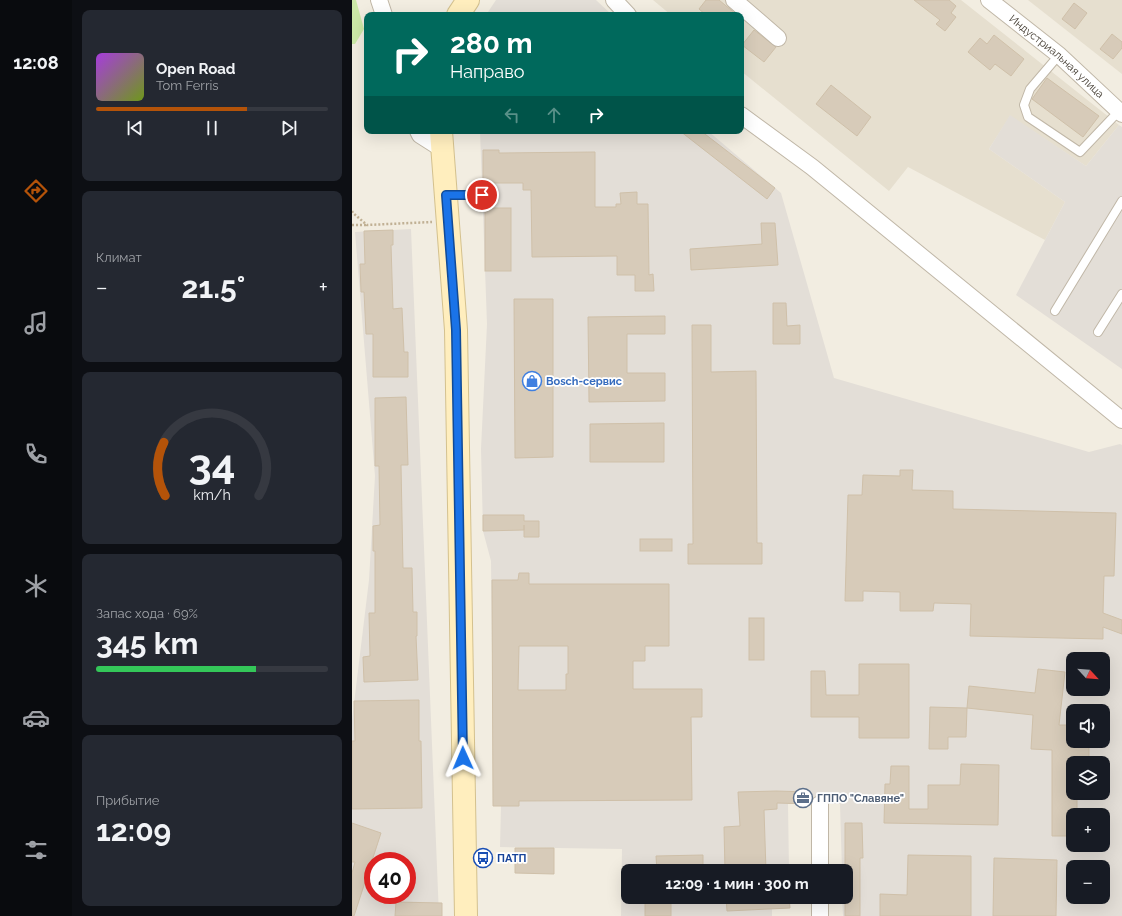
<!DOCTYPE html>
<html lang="ru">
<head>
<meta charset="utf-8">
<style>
  :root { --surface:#171b24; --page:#242831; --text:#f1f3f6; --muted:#9ea1a6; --line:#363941; --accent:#b45309 }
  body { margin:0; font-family:Raleway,sans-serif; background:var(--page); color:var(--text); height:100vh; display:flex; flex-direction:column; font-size:15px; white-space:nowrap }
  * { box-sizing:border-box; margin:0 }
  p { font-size:13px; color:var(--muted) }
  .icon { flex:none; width:22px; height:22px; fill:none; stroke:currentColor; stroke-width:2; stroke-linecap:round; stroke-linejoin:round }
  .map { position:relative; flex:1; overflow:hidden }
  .drawer { display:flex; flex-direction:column; gap:10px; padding:10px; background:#0d0f14; width:280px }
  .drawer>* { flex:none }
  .top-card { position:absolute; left:12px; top:12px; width:380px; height:122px; border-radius:8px; box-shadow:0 4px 16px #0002; background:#00695c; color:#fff; overflow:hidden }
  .needle { width:26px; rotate:116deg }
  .fabs { position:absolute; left:714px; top:652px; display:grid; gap:8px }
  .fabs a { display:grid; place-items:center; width:44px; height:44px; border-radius:8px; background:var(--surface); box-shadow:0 4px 16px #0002; font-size:20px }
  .speed { position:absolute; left:12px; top:852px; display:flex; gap:8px; font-size:20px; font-weight:700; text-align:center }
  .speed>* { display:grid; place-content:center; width:52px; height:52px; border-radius:50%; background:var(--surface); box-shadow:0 4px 16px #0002; line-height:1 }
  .speed .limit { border:6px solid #d22; background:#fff; color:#111 }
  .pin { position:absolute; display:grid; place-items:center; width:34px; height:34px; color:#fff; margin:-17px; border:2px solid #fff; border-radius:50%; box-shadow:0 1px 4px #0007 }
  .me { position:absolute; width:44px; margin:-22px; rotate:359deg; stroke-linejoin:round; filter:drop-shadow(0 0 3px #0008) }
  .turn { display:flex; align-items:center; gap:14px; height:84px; padding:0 20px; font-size:18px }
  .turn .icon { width:52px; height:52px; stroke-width:2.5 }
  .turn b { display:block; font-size:28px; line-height:34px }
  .lanes { display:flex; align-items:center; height:38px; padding:0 20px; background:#0003; justify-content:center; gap:20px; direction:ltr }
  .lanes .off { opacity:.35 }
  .big { font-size:30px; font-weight:700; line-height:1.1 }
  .drawer .tile { flex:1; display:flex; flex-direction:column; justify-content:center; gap:6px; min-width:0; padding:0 14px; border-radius:8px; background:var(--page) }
  .drawer .dial { align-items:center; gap:0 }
  .dial svg { height:104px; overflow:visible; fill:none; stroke:var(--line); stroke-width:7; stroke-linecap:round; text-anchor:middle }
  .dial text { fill:var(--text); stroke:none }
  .song { display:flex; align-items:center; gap:12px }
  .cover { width:48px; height:48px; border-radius:6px; background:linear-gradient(135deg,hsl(280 70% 55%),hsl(80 70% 35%)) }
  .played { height:4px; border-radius:2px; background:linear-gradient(90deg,var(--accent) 65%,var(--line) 65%) }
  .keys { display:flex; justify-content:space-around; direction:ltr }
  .heat { display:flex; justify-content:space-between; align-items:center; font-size:22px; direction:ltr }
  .charge { height:6px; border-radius:3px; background:linear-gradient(90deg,#34c759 69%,var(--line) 0) }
  .trip { position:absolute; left:269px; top:864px; width:232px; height:40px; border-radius:8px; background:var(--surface); box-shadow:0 4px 16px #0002; font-weight:700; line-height:40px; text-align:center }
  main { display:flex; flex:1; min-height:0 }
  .menu { display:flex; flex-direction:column; width:72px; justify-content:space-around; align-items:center; background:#090b0e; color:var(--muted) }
  .menu .icon { width:28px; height:28px }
  .menu .selected { color:var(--accent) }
  .menu b { font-size:18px; color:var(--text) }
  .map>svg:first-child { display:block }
</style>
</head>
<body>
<main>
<nav class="menu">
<b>12:08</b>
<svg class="icon selected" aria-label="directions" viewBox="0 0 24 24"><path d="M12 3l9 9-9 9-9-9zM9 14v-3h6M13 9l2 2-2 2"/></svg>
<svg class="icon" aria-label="music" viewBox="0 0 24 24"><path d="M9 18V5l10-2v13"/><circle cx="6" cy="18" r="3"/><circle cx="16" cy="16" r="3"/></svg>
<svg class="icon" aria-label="phone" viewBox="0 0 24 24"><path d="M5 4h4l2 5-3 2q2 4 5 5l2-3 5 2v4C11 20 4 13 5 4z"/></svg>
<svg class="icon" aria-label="climate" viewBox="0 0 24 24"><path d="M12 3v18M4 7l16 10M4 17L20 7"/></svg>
<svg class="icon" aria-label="car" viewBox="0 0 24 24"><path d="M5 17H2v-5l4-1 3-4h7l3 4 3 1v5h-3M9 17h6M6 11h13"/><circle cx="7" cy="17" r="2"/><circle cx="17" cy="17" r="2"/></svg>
<svg class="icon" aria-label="filters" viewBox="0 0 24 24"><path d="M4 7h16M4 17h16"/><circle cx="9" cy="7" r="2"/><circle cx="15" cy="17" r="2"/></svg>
</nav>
<section class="drawer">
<div class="tile">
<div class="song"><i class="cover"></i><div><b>Open Road</b><p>Tom Ferris</p></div></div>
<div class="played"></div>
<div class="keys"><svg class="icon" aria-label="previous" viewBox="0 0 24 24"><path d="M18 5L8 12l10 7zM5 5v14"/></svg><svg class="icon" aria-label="pause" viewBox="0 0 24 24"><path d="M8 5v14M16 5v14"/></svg><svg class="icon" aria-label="next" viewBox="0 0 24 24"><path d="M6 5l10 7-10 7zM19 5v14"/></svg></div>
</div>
<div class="tile"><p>Климат</p>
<div class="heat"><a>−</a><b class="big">21.5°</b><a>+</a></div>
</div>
<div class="tile dial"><svg viewBox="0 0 100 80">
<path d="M14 69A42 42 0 1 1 86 69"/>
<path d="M14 69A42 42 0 0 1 13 28" stroke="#b45309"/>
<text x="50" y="56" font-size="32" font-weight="700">34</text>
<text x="50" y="72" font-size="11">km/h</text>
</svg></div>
<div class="tile"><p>Запас хода · 69%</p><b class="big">345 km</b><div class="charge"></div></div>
<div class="tile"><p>Прибытие</p><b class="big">12:09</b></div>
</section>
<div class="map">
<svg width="770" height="916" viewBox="0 0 770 916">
  <rect width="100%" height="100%" fill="#f2ede1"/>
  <g fill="#e6dfcf">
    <polygon points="301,0 609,0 767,125 734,166 658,116 637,149 713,202 693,240 556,167 537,191 389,71 389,15 319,15"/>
    <polygon points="676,0 770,0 770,74"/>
  </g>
  <g fill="#e3ded7" fill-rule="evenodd">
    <polygon points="144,0 244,0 260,15 134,15"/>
    <polygon points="658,115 734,166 767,125 770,127 770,369 664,295 713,202 637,149"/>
    <path d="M128,131H356L429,193L482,378L737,452L768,444L770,445V916H491L490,897H494V871H490L488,804H436L437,871H276V897H437L438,908L420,909V916H269L270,849L148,847L149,806H141L140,666H147V653H140L139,561L131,531L129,449L135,324ZM721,659H751V689H721ZM721,711H751V741H721ZM721,763H751V793H721ZM721,815H751V845H721ZM721,867H751V897H721Z"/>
    <path d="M59,229L87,916H0V720L17,580L23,476L3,232ZM21,861H55V895H21Z"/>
  </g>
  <polygon fill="#cce9a7" points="0,0 4,0 12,29 3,44 0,44"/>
  <g fill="#d7cbb9" stroke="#cfc0a9" fill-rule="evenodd">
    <polygon points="354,0 367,0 385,15 354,15 347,9"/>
    <polygon points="562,0 597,0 604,6 599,13 604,17 593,31 584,24 588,20"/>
    <polygon points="722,3 735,13 723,29 710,19"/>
    <polygon points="402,30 424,47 412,62 390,45"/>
    <polygon points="760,34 770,42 770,48 761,59 748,49"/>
    <polygon points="642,35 672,59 659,76 643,64 638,70 616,52 628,38 635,44"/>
    <polygon points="695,78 747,116 731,137 680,99"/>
    <polygon points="479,85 519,117 505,136 464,104"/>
    <polygon points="328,131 349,131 423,188 415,199"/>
    <polygon points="131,150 147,150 147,153 243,152 243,207 264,207 264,204 269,204 268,193 285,192 285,204 296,204 297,275 301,274 302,291 283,291 283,275 265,275 265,256 180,257 179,190 171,190 171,183 131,183"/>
    <rect x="133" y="208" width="26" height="63"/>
    <polygon points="409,223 423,223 426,265 339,270 338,249 410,244"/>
    <polygon points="41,230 41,245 39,245 41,309 50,308 52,352 56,352 56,377 21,377 21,334 14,334 12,292 9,292 8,264 13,264 12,231"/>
    <polygon points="162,299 201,299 201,457 163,458"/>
    <polygon points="421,303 434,303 435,326 448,325 448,344 421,344"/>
    <polygon points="313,316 313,334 275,334 275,373 313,373 313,401 237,402 236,317"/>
    <polygon points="340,325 359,325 359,372 404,371 405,543 410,543 410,564 336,564 336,544 341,544"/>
    <polygon points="54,397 56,465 49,465 51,568 60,568 61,612 65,612 65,636 64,636 66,680 12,682 11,657 18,656 17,613 23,613 23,551 21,551 21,526 28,525 27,466 23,466 23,398"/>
    <polygon points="312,423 312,462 238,462 238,424"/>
    <polygon points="548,470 561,470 560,490 601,491 601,509 764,513 762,576 752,576 751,613 770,620 770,634 751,627 751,639 618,636 619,604 582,603 581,611 548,611 548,592 511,591 511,601 493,601 496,495 510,495 511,475 548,476"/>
    <polygon points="131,515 172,515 172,521 187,521 187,537 172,537 172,525 172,530 131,531"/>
    <rect x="288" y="539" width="32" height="12"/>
    <path d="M167,573H177V584H317V646H293V661H281V689H350V717H339L340,800L167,801V806H141L140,580H166ZM167,646H216V674H214V690H166Z"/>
    <rect x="397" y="618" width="15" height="42"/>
    <polygon points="507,664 557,664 557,738 507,738 507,717 459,717 459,671 473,671 474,695 507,695"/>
    <polygon points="686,669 713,672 707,725 721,725 721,741 737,741 737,763 721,763 721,793 725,793 725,815 721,815 721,836 700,836 700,750 679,749 681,715 615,708 617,686 683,693"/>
    <polygon points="67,700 67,741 69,741 70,808 0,809 0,741 3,741 2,701"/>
    <polygon points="578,707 615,708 614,737 596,737 596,749 577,749"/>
    <polygon points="609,764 647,765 646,825 532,823 533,784 538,784 539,766 557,766 557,809 576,809 576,785 608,785"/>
    <polygon points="424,791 458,792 458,804 425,803 425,809 412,810 414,871 373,871 372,827 388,826 386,792"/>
    <polygon points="0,823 29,833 2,916 0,915 0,873 3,862 0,862"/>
    <polygon points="493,823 510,823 511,858 508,858 508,916 493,916"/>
    <polygon points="163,848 202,848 202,874 163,873"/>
    <polygon points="351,855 351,871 305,871 304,856"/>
    <polygon points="556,855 619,856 619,916 528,916 528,894 555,895"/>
    <polygon points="642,858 705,860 704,916 641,916"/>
    <rect x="293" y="897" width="26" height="19"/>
    <polygon points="374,897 437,897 438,908 375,911"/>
    <polygon points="44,902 90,903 90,916 43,916"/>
  </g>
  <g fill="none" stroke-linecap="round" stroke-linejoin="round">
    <g stroke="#c0b7a7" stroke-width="10">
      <g id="lane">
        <polyline points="707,55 678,89 672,105 676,117 728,152 767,111"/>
        <polyline points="95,195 130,195"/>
        <polyline points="703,311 770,201"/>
        <polyline points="746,332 770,294"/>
      </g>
    </g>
    <g stroke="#c0b7a7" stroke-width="18">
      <g id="street">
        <polyline points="27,0 32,15"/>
        <polyline points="262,0 276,15"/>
        <polyline points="382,0 426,38"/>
        <path id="s1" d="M637,0L707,55L770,114"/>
        <polyline points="389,115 460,167 770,420"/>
        <polyline points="66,131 68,135 90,149"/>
        <polyline points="468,804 468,871"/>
        <polyline points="468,897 468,916"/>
      </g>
    </g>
    <g stroke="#d4c18e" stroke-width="24">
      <g id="secondary">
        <polyline points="106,15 116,0"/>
        <polyline points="89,131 104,330 114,916"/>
      </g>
    </g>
    <g stroke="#c0b094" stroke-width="2.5" stroke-dasharray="2 2" stroke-linecap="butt">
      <polyline points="0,211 1,213 15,225 80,222"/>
      <polyline points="0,225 15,225"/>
    </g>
    <use href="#lane" stroke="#fff" stroke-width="8"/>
    <use href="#street" stroke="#fff" stroke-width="16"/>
    <use href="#secondary" stroke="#ffeebe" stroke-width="22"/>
  </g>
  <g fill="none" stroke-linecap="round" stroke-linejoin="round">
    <g stroke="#114b97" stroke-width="10">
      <polyline id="route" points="111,758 104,330 94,195 130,195"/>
    </g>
    <use href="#route" stroke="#1a73e8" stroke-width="7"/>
  </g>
  <defs>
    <g id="shop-ring" transform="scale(1)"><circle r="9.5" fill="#fff" stroke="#3f7fe0" stroke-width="1.5"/><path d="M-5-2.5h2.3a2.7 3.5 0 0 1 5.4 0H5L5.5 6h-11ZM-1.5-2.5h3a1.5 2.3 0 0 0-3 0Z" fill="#3f7fe0"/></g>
    <g id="office-ring" transform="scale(1)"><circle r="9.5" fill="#fff" stroke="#5c6f8a" stroke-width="1.5"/><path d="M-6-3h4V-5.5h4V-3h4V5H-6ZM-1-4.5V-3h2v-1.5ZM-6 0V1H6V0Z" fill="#5c6f8a"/></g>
    <g id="bus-ring" transform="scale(1)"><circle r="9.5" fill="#fff" stroke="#1a4fb4" stroke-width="1.5"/><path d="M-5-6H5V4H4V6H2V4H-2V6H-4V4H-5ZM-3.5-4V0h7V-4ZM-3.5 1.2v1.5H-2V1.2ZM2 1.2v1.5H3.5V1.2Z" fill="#1a4fb4"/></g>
  </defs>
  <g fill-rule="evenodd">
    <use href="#shop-ring" x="180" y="381"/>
    <use href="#office-ring" x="451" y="798"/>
    <use href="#bus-ring" x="131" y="858"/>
  </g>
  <g text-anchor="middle" stroke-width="3.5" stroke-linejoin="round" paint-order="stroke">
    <g font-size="11" fill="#433c32" stroke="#fff">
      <text dy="4" stroke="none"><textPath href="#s1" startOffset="88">Индустриальная улица</textPath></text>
    </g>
    <g font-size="11" font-weight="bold" fill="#366cbe" stroke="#fff" text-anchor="start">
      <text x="194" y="385">Bosch-сервис</text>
    </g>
    <g font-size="11" font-weight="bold" fill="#4e5e75" stroke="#fff" text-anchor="start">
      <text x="465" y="802">ГППО "Славяне"</text>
    </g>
    <g font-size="11" font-weight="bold" fill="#164399" stroke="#fff" text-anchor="start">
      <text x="145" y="862">ПАТП</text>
    </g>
  </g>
</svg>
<div class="fabs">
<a><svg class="needle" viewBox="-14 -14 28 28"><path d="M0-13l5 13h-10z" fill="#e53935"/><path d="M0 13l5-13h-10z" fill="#9ea1a6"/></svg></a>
<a><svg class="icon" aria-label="sound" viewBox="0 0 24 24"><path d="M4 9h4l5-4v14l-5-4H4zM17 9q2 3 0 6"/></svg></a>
<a><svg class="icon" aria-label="layers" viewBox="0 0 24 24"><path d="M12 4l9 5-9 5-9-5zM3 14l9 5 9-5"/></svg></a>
<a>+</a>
<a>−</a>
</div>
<div class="speed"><div class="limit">40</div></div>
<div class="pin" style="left:130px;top:195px;background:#d93025"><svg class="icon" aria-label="arrive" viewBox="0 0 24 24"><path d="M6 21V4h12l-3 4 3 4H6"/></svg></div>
<svg class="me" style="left:111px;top:758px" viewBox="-20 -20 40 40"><path d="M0-17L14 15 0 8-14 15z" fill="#1a73e8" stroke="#fff" stroke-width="4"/></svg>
<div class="trip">12:09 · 1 мин · 300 m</div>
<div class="top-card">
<div class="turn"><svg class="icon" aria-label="right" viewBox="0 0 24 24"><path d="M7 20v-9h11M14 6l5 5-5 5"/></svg><div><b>280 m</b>Направо</div></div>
<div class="lanes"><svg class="icon off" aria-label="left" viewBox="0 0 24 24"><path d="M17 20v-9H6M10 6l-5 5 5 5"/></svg><svg class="icon off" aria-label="ahead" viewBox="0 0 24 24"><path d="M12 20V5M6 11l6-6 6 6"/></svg><svg class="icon" aria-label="right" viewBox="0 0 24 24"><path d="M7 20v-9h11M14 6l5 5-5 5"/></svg></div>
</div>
</div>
</main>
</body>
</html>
